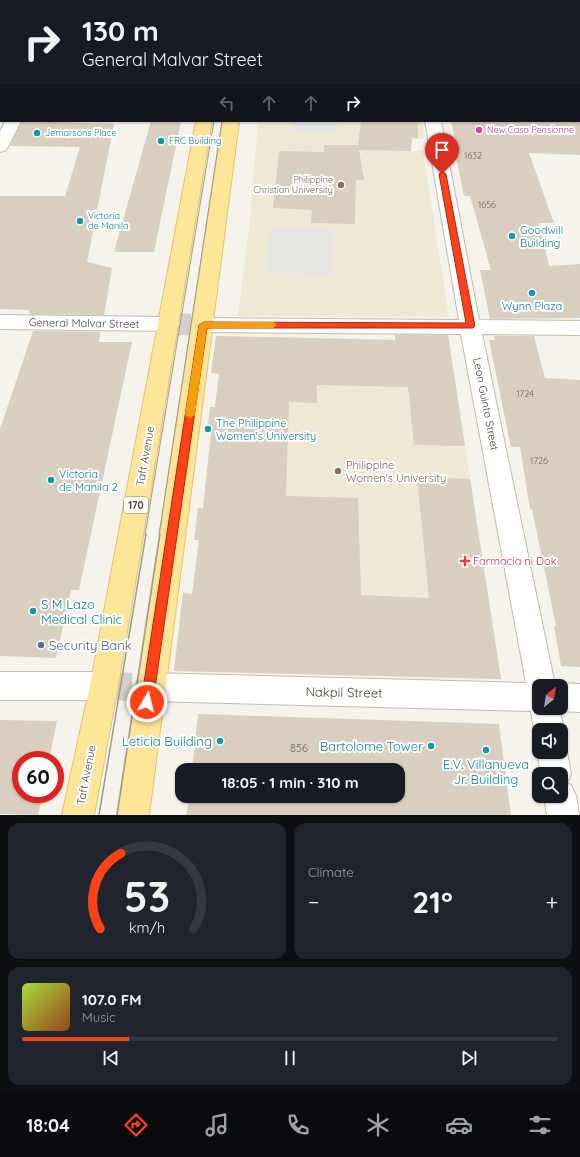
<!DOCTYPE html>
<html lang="en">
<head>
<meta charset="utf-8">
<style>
  :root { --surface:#171b24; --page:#20242c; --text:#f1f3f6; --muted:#9ea1a6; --line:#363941; --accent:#ff4218 }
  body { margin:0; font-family:Quicksand,sans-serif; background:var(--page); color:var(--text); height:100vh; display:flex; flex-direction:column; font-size:15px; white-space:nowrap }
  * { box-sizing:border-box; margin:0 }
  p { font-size:13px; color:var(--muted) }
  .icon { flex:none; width:22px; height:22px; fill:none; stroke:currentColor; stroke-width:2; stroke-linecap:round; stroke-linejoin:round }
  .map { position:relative; height:815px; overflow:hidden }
  .details { display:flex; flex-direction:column; gap:8px; padding:8px; background:#0d0f14; flex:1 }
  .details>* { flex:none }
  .guide { position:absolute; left:0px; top:0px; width:580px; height:122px; box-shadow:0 1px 3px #0004; background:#171b24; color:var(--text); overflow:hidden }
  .needle { width:26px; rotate:30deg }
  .buttons { position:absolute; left:532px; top:679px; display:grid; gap:8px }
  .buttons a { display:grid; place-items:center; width:36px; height:36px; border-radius:8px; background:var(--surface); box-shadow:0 1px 3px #0004; font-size:20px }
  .speed { position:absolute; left:12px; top:751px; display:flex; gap:8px; font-size:20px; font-weight:700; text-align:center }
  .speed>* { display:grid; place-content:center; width:52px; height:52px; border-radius:50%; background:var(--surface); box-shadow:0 1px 3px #0004; line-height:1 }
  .speed .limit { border:6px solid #d22; background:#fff; color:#111 }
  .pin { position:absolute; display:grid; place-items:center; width:34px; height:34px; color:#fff; margin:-41px -17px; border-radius:50% 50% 50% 0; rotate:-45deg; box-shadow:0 0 4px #0007 }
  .pin .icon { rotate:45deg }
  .me { position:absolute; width:44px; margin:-22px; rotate:8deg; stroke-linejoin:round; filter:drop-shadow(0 0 3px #0008) }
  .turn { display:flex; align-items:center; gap:14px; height:84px; padding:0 16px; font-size:18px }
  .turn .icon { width:52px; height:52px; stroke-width:2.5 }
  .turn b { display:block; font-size:28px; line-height:34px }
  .lanes { display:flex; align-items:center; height:38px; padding:0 16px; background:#0003; justify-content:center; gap:20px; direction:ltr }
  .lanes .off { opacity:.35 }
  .big { font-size:30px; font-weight:700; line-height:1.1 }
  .details .card { flex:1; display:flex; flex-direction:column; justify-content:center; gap:6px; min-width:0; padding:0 14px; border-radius:12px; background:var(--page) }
  .details .dial { align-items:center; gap:0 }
  .dial svg { height:104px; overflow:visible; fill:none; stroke:var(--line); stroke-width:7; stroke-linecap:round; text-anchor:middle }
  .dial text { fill:var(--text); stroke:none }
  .song { display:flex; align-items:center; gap:12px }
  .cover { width:48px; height:48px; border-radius:6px; background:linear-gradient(135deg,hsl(80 70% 55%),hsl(20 70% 35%)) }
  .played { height:4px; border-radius:2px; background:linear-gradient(90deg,var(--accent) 20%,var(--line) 20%) }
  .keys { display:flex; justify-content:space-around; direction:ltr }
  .heat { display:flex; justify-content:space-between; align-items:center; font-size:22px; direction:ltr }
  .details .tiles { flex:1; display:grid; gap:8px; grid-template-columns:1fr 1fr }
  .card:last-child { grid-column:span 2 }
  .trip { position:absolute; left:175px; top:763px; width:230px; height:40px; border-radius:12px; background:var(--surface); box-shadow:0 1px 3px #0004; font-weight:700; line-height:40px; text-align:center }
  .menu { display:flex; height:64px; justify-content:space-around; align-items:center; background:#090b0e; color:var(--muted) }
  .menu .icon { width:28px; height:28px }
  .menu .selected { color:var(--accent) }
  .menu b { font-size:18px; color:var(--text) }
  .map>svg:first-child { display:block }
</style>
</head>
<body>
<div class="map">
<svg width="580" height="815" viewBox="0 0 580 815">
  <rect width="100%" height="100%" fill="#f6f3eb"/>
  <g fill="#efe8d4">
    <polygon points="0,0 203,0 1,1 1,57"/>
    <polygon points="258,121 423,121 424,139 372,138 374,150 423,151 449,317 238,316 250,219"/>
    <polygon points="216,336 449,341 501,679 174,671 183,593 192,594 199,540 194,540 198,508 203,508 211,433 207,433 215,407 219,374 211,373"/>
  </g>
  <g fill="#e7e5e2">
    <polygon points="293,121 338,121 337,133 292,132"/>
    <polygon points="268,228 332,228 334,275 267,274"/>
  </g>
  <g fill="#d8cfc0">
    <polygon points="22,121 114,124 87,262 112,268 104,315 30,314 29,310 0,309 0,196 65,196 80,147 10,146"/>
    <polygon points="151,121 181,121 154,252 114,252"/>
    <polygon points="361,121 418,121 418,138 412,138 411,151 359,150 364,180 356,180 355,224 311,223 312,210 273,208 279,151 324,152 324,145 358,145"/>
    <polygon points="451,121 580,121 580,155 529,153 554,223 539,223 549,266 580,264 580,318 490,319 480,270 491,270 470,196 464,196 454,147 457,147"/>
    <polygon points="33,331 100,332 99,342 132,342 79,590 71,590 56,658 0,656 0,429"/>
    <polygon points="395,335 448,335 465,446 414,445 408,387 317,385 317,403 289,402 286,496 358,498 361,595 429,598 417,477 470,479 501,679 174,671 183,593 192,594 199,540 194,540 198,508 203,508 211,433 207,433 210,407 215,407 219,374 211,373 216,336 395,340"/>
    <polygon points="494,336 534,336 545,378 580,380 580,667 561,666 554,626 556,626 532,509 530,509 520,447 511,447 489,340 495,340"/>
    <polygon points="198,714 499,724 511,815 186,815 189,796 398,796 398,770 192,770"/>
    <polygon points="0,720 57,721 49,760 21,760 21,794 43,794 38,815 0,814"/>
  </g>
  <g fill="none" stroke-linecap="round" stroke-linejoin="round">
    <polyline stroke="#d4d0c7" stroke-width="22" stroke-dasharray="22 11" stroke-linecap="butt" points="169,324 204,325"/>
    <polyline stroke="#d4d0c7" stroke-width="28" stroke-dasharray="28 14" stroke-linecap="butt" points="104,686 149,687"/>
    <g stroke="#c2bbad" stroke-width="2">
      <g id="minor">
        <rect x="405" y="0" width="12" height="1"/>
        <rect x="554" y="0" width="12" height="1"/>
        <rect x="579" y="36" width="1" height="10"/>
        <rect x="0" y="64" width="1" height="8"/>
        <rect x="579" y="94" width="1" height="8"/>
        <polygon points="5,121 21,121 8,147 6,150 0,152 0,132"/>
        <path d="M425,121H441L479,320L580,321V335L482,334L555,685L561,683L580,684V712L560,711L564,730L561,737V730H539V741L534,730L531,711L149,701L139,697L135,687L139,677L149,673L526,683L461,334L204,332L197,330L194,325L197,320L204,318L459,320ZM539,686H561V708H539Z"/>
        <polygon points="0,315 169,317 176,319 179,324 176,329 169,331 0,329"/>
        <polygon points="0,672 104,672 114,676 118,686 114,696 104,700 0,700"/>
        <polygon points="561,741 567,752 571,774 567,783 571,785 576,796 579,815 547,815 544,796 561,796 561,774 541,774 537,752 539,747 539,752 561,752"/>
      </g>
    </g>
    <g stroke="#e7c467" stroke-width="2">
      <g id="major">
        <rect x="239" y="0" width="12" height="1"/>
        <polygon points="196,121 212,121 118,686 94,815 62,815 90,686"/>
        <polygon points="223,121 239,121 149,815 117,815"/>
      </g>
    </g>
    <use href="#minor" fill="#fff" fill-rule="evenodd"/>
    <use href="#major" fill="#ffe59a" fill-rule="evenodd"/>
    <g stroke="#999" stroke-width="1">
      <polyline points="145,535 214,121"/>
      <polyline points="159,535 222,121"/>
    </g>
    <g stroke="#999" stroke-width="1.5">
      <polyline points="99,815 146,534"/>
      <polyline points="117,815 160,534"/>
    </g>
  </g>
  <polygon fill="#ff4218" stroke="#a62b10" points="442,171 446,174 475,326 473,328 207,328 153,702 152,706 147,707 143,706 141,702 199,325 204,322 466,323 439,174"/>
  <polygon fill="#f59e0b" points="204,322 273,322 277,325 273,328 207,328 195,415 190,418 185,415 199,325"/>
  <circle fill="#d1479c" stroke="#fff" stroke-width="1.5" cx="479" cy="130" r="4"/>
  <g fill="#0f9aa8" stroke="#fff" stroke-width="1.5">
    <circle cx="37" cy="133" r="4"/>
    <circle cx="161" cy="141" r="4"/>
    <circle cx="80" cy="221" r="4"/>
    <circle cx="512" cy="236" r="4"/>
    <circle cx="532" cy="293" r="4"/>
    <circle cx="208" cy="429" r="4"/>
    <circle cx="51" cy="480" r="4"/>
    <circle cx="33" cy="611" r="4"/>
    <circle cx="220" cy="741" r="4"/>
    <circle cx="431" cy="746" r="4"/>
    <circle cx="486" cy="750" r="4"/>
  </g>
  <g fill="#8d6e63" stroke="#fff" stroke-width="1.5">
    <circle cx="341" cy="185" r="4"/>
    <circle cx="338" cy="471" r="4"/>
  </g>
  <path fill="#e0444e" stroke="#fff" stroke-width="1.5" d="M463 555h4v4h4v4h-4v4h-4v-4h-4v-4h4z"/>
  <circle fill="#5c6f8a" stroke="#fff" stroke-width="1.5" cx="41" cy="645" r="4"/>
  <g text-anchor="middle" stroke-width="4" stroke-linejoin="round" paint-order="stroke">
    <g font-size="9" fill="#b23c85" stroke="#fff" text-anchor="start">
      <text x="487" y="133">New Casa Pensionne</text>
    </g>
    <g font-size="9" fill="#0d838f" stroke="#fff" text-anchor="start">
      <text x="45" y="136">Jemarsons Place</text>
      <text x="169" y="144">FRC Building</text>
      <text x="88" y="219">Victoria<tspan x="88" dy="10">de Manila</tspan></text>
    </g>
    <g font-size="9" fill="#6e675a">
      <text x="473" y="159">1632</text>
      <text x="487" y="208">1656</text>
      <text x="525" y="397">1724</text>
      <text x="539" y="464">1726</text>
    </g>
    <g font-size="9" fill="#785e54" stroke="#fff" text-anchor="end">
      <text x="333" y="183">Philippine<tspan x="333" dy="10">Christian University</tspan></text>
    </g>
    <rect fill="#fff" stroke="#807c74" stroke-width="1" x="124" y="497" width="24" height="16" rx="3"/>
    <g font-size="10" font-weight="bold" fill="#4a4438">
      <text x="136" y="509">170</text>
    </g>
    <g font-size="11" fill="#0d838f" stroke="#fff" text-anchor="start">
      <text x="520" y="234">Goodwill<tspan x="520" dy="13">Building</tspan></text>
      <text x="532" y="310" text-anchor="middle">Wynn Plaza</text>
      <text x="216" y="427">The Philippine<tspan x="216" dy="13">Women's University</tspan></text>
      <text x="59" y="478">Victoria<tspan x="59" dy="13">de Manila 2</tspan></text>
    </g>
    <g font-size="11" fill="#4a4438" stroke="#fff">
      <text transform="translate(84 323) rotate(1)" y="4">General Malvar Street</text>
      <text transform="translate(486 404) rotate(79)" y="4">Leon Guinto Street</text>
      <text transform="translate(145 456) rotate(-80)" y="4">Taft Avenue</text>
      <text transform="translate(86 775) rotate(-79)" y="4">Taft Avenue</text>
    </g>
    <g font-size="11" fill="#785e54" stroke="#fff" text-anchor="start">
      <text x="346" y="469">Philippine<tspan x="346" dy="13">Women's University</tspan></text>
    </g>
    <g font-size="11" fill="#be3a42" stroke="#fff" text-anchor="start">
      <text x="473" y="565">Farmacia ni Dok</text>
    </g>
    <g font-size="11" fill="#6e675a">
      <text x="299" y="752">856</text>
    </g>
    <g font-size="13" fill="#0d838f" stroke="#fff" text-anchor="end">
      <text x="41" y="609" text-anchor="start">S M Lazo<tspan x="41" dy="15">Medical Clinic</tspan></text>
      <text x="212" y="746">Leticia Building</text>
      <text x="423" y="751">Bartolome Tower</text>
      <text x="486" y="769" text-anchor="middle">E.V. Villanueva<tspan x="486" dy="15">Jr. Building</tspan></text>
    </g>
    <g font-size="13" fill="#4e5e75" stroke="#fff" text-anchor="start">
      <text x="49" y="650">Security Bank</text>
    </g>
    <g font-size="13" fill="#4a4438" stroke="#fff">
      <text transform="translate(344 692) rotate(1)" y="5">Nakpil Street</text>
    </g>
  </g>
</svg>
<div class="buttons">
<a><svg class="needle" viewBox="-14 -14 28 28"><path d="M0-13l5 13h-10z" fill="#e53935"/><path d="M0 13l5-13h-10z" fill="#9ea1a6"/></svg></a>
<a><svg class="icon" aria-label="sound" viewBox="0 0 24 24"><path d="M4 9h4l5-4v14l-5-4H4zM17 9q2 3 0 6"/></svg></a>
<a><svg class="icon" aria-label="search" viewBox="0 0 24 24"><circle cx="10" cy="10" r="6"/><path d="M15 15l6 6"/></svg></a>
</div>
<div class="speed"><div class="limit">60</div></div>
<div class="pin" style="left:442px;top:174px;background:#d93025"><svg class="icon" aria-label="arrive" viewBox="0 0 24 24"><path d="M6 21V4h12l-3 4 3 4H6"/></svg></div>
<svg class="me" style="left:147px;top:702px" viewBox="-20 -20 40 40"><circle r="17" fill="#ff4218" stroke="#fff" stroke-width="3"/><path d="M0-11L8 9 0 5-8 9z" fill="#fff"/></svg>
<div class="trip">18:05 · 1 min · 310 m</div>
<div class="guide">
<div class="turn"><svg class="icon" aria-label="right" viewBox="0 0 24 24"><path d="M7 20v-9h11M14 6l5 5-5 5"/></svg><div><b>130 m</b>General Malvar Street</div></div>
<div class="lanes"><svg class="icon off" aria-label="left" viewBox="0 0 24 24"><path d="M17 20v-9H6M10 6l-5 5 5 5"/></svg><svg class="icon off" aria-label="ahead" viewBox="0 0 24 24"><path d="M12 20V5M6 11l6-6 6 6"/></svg><svg class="icon off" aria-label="ahead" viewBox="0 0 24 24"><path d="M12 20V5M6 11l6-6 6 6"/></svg><svg class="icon" aria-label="right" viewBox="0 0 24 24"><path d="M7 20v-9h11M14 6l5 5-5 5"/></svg></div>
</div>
</div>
<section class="details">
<div class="tiles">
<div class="card dial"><svg viewBox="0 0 100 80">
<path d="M14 69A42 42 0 1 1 86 69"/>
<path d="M14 69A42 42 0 0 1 30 11" stroke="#ff4218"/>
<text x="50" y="56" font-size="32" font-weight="700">53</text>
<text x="50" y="72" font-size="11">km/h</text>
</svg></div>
<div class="card"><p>Climate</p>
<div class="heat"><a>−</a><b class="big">21°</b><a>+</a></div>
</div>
<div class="card">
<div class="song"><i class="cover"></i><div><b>107.0 FM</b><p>Music</p></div></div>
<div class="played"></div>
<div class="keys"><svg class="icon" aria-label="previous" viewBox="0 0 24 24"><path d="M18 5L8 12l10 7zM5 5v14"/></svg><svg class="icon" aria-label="pause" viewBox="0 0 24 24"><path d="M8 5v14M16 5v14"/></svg><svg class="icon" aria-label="next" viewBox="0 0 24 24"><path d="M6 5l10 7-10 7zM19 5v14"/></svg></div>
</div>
</div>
</section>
<nav class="menu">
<b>18:04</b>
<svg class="icon selected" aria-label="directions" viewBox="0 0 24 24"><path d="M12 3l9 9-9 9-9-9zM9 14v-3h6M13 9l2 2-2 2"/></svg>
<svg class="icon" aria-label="music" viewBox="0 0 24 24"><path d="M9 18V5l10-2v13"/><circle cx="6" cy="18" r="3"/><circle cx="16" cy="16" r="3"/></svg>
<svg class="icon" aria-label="phone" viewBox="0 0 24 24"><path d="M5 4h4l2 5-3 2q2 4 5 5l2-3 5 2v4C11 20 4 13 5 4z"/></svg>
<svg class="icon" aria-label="climate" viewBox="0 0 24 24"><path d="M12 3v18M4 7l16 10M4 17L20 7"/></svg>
<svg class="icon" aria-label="car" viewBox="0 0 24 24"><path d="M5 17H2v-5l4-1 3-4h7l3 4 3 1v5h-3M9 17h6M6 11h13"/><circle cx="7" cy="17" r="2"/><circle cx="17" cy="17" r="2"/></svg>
<svg class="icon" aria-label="filters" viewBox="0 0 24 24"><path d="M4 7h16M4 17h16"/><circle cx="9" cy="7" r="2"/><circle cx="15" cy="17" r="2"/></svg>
</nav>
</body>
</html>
